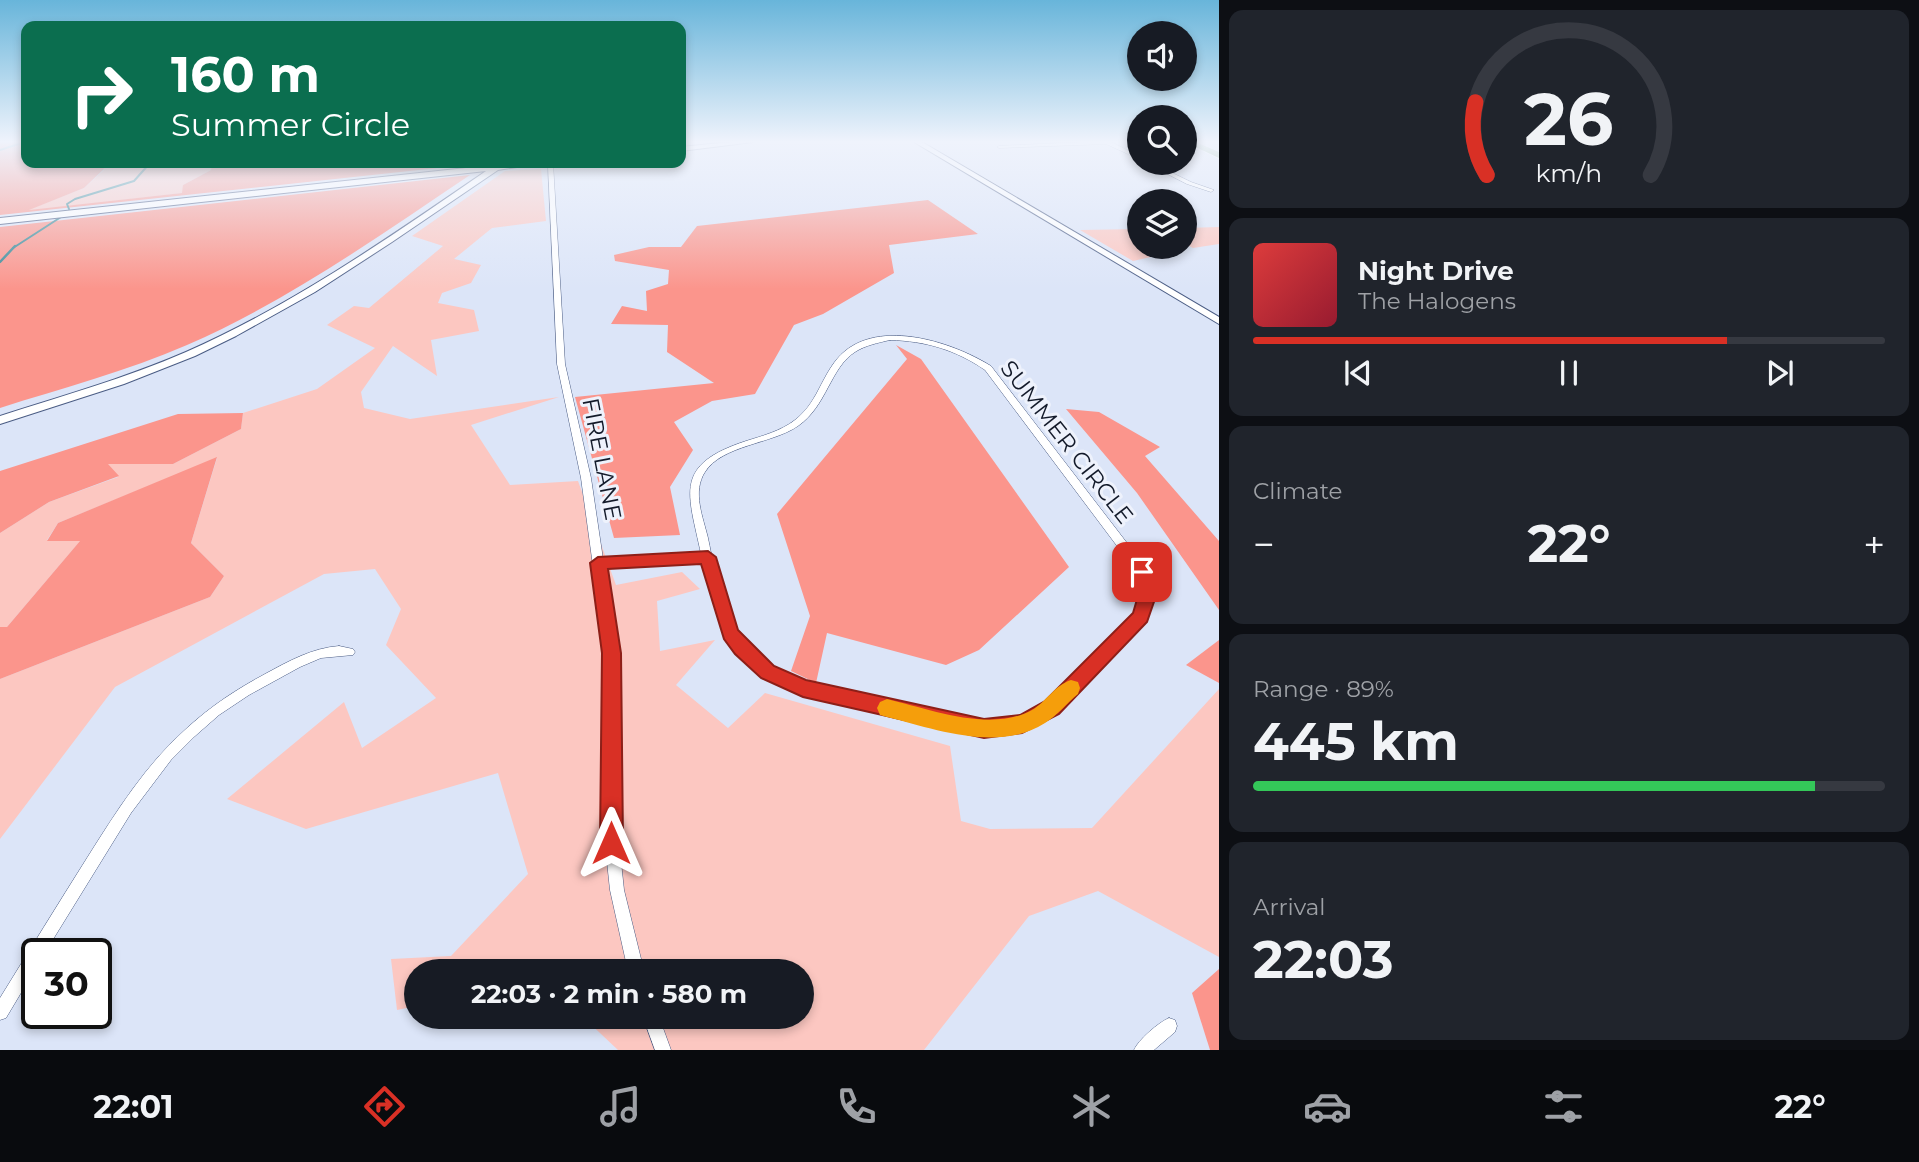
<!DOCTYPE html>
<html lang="en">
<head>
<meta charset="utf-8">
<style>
  :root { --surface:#171b24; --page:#20242c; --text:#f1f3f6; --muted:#9ea1a6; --line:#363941; --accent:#d93025 }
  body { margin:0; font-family:Montserrat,sans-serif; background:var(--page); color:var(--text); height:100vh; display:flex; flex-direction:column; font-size:26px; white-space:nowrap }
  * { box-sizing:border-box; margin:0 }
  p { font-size:23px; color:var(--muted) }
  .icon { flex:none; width:38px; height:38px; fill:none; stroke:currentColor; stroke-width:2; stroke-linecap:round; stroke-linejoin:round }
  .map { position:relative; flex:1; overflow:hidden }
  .details { display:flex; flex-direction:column; gap:10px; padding:10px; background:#0d0f14; width:700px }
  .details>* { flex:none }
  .hud { position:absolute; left:21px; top:21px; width:665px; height:147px; border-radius:14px; box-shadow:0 4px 10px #0003; background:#0b6e4f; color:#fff; overflow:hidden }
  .controls { position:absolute; left:1127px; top:21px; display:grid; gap:14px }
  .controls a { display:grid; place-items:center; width:70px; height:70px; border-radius:50%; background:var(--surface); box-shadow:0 4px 10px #0003; font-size:35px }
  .speed { position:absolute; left:21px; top:938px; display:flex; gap:14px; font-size:35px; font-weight:700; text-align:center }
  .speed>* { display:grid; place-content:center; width:91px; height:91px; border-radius:50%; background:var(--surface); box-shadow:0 4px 10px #0003; line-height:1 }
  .speed .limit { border:4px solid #111; border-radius:10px; background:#fff; color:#111 }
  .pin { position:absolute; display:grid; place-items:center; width:60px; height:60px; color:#fff; margin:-30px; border-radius:14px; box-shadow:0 4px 10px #0006 }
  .me { position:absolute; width:77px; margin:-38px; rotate:0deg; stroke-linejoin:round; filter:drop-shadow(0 0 5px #0008) }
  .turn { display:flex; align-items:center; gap:24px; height:147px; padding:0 35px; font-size:32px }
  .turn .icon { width:91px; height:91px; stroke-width:2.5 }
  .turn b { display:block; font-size:49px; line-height:60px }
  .big { font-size:52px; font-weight:700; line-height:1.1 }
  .details .card { flex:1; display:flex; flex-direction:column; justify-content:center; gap:10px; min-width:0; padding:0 24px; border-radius:14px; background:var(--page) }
  .details .dial { align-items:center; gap:0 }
  .dial svg { height:182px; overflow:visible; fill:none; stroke:var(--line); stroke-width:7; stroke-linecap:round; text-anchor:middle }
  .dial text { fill:var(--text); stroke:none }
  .song { display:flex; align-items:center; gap:21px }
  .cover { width:84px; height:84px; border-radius:10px; background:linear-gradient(135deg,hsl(0 70% 55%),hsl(350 70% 35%)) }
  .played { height:7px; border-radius:4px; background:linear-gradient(90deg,var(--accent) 75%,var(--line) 75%) }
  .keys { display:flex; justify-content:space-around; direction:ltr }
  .heat { display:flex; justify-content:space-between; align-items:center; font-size:38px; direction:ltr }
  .charge { height:10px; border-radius:5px; background:linear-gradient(90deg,#34c759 89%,var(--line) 0) }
  .trip { position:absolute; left:404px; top:959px; width:410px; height:70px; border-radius:35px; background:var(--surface); box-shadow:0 4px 10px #0003; font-weight:700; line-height:70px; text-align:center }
  .dock { display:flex; height:112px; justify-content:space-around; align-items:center; background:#090b0e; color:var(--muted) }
  .dock .icon { width:49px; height:49px }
  .dock .current { color:var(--accent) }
  .dock b { font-size:32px; color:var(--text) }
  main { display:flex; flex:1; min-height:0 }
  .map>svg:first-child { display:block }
</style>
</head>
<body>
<main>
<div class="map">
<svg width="1219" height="1050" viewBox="0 0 1219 1050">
  <rect width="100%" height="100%" fill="#dce5f8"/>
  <g fill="#fcc7c1">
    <polygon points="102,163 212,163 211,170 183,185 183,193 25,211 84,188 104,170"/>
    <polygon points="541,169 546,221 492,228 454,259 481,265 471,283 442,293 438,303 474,310 479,331 431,340 437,376 393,346 361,392 364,408 410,419 559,397 471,425 510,485 578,481 616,585 682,572 700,589 657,601 660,651 715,640 676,685 728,728 765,693 950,746 961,821 990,829 1092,828 1219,689 1219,957 1098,891 1029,916 924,1050 618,1050 583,1017 802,1017 802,971 416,971 416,1006 397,1010 391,959 451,956 528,874 498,773 306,829 227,799 344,702 362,748 436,698 386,645 401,609 375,569 324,574 115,687 0,839 0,679 210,597 224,576 191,543 217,458 58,523 47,540 81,540 7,627 0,627 0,533 49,502 118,477 107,464 173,464 241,429 243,413 317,389 375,348 327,325 354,306 369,308 443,246 412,236 505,171"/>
    <polygon points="1219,227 1219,244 1193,248 1185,244 1185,228"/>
    <polygon points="1139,229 1139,247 1160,255 1133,261 1080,230"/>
  </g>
  <g fill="#fb958c">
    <polygon points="0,142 24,142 21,155 26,154 26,163 102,163 104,169 84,188 29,210 182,193 183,185 211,170 212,163 465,165 0,215"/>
    <path d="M470,175C379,236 288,301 187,345C128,371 62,388 0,408V227Z"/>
    <polygon points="928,200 978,234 889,245 894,273 823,314 794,325 755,394 712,401 674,422 693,450 670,487 680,535 614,538 575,397 714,383 667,352 668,325 611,324 622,306 647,311 646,291 668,284 669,270 615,261 614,255 649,247 681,247 697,226"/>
    <polygon points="896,345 921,359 1069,567 979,650 946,665 827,633 816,683 791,671 810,616 777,514 907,359"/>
    <polygon points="1066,409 1099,412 1160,447 1145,456 1219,541 1219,610 1137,493"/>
    <polygon points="243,413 241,429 173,464 108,464 119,476 49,502 0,533 0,471 178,414"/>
    <polygon points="217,457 191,543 224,576 210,597 0,679 0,627 7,627 80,541 47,541 58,523"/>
    <polygon points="1219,640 1219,683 1186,665"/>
    <polygon points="1219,969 1219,1050 1210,1050 1192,993"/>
  </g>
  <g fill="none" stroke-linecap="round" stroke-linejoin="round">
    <g stroke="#398896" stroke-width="2">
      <polyline points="0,150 24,142"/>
      <polyline points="69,209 67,204 75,199 134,181 150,163"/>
      <polyline points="13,248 61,217"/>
    </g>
    <polyline stroke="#398896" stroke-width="2.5" points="0,262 15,246"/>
    <g stroke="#4a5c84" stroke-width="1">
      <g id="street">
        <polygon points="1083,142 1111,142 1139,156 1139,159 1106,144 999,148 997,147 999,146"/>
        <path d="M548,163H553L565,364L591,478L603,559L701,554C688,492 673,465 746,441C762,436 781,431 795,420C817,403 820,380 837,359C873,316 951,341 991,366L1137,556L1146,573L1150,587L1151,602L1145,617L1094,675L1066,703C1051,716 1035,727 1015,731C967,740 893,718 846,705C831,701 814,698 800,692C781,684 760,673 746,658C721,631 711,596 703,561L604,567L617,654L619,843L624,890L644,971H628L610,890L605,843V654L581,478L557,364ZM890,340C926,341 956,350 985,370L1129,562C1155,606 1130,620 1102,651C1084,670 1055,705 1031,714C984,734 899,708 850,695C835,691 819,689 804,683C787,676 769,666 755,653C724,623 716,577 708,538C703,517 692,492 705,472C722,445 772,444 798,426C827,406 830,368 855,352C866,345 878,343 890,340Z"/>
        <polygon points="1146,163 1152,163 1191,182 1214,190 1211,192 1187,184"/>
        <path d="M339,646L353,649L355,652L353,655L321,658L300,667L249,695L219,715L194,737L171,760L131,813L44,954H37V966L6,1018L0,1020V998C29,951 58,904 87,858C116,812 146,764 187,728C211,706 237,689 265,674C289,661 312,648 339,646Z"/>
        <polygon points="643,1017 659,1017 671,1050 655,1050"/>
        <path d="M1169,1018L1175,1020L1177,1026L1175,1032L1154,1050H1134C1138,1040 1159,1022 1169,1018Z"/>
      </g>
    </g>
    <g stroke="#4a5c84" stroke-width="2">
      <g id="secondary">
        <polygon points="731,142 753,142 681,151 681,147"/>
        <polygon points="914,142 922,142 1219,317 1219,324"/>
        <path d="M497,163H541L498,170L392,242L315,292L236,336L195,356L124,384L0,424V416C62,396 126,378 186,352C293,305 390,237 486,171L0,224V218L494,165Z"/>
      </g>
    </g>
    <g stroke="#fff" stroke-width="1">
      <polygon id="highway" points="1185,142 1196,142 1219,152 1219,158"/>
    </g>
    <use href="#street" fill="#fff" fill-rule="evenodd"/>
    <use href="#secondary" fill="#fff" fill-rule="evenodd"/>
    <use href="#highway" fill="#68a16b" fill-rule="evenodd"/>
  </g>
  <linearGradient id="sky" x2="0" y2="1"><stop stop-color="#68b5da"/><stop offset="0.49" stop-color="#eff3fc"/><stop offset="1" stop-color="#eff3fc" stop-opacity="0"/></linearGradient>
  <rect width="1219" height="289" fill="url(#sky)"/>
  <polygon fill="#d93025" stroke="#8d1f18" stroke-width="2" points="708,551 716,557 738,630 774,666 806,680 984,719 1020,715 1045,701 1133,613 1138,596 1133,572 1136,567 1147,567 1156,596 1147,622 1059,714 1022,733 984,738 803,697 761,678 735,654 724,639 701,564 608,569 621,653 623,843 619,851 611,854 603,851 600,843 602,653 590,563 598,557"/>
  <path fill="#f59e0b" d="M1071,680L1078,682L1080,688L1078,694C1067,703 1057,716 1045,723C999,753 935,729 887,717L880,715L877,708L880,702L887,699C930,709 990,733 1032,710C1046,702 1055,685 1071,680Z"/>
  <g text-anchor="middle" stroke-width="6" stroke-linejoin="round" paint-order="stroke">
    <g font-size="23" fill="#131a2a" stroke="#eef2fc">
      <text transform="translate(1067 442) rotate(52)" y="8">SUMMER CIRCLE</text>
      <text transform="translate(602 459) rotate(79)" y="8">FIRE LANE</text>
    </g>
  </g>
</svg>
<div class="controls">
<a><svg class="icon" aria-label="sound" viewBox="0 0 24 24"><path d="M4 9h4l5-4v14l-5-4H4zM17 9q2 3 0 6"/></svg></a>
<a><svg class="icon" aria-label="search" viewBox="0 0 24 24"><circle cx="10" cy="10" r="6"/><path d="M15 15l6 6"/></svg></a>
<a><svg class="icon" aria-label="layers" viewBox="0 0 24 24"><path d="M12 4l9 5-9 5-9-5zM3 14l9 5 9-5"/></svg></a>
</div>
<div class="speed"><div class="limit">30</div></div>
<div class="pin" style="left:1142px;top:572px;background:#d93025"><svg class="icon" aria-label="arrive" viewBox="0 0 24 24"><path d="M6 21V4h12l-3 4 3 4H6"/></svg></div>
<svg class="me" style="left:611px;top:843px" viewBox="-20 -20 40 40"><path d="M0-17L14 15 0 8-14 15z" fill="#d93025" stroke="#fff" stroke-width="4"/></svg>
<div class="trip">22:03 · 2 min · 580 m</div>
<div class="hud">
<div class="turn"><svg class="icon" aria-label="right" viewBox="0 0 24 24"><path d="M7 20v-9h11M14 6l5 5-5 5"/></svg><div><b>160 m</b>Summer Circle</div></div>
</div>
</div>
<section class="details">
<div class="card dial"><svg viewBox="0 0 100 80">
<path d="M14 69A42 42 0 1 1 86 69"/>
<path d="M14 69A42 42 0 0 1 9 37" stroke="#d93025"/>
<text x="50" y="56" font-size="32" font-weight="700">26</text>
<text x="50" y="72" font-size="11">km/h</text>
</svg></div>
<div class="card">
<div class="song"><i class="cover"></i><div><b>Night Drive</b><p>The Halogens</p></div></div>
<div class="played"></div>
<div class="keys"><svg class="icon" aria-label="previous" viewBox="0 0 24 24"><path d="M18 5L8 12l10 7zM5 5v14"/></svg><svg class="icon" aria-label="pause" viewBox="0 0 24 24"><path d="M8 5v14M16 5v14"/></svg><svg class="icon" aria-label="next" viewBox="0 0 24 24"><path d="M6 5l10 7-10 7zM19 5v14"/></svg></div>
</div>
<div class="card"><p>Climate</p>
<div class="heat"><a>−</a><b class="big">22°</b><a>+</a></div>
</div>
<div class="card"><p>Range · 89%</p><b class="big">445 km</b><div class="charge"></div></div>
<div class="card"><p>Arrival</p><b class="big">22:03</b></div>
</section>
</main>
<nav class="dock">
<b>22:01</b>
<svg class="icon current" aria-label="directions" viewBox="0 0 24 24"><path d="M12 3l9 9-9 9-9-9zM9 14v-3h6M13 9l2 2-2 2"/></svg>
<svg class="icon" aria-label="music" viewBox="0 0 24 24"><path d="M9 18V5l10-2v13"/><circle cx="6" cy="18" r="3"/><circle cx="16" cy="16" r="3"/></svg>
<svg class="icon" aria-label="phone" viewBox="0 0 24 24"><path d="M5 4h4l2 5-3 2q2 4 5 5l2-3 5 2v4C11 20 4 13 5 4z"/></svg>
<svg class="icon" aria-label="climate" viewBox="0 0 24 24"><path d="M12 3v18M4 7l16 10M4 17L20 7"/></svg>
<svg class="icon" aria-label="car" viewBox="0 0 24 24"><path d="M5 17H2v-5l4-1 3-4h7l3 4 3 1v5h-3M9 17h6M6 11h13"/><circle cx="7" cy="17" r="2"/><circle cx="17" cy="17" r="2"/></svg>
<svg class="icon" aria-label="filters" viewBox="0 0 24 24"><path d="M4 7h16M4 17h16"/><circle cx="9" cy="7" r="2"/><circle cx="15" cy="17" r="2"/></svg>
<b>22°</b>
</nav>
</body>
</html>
